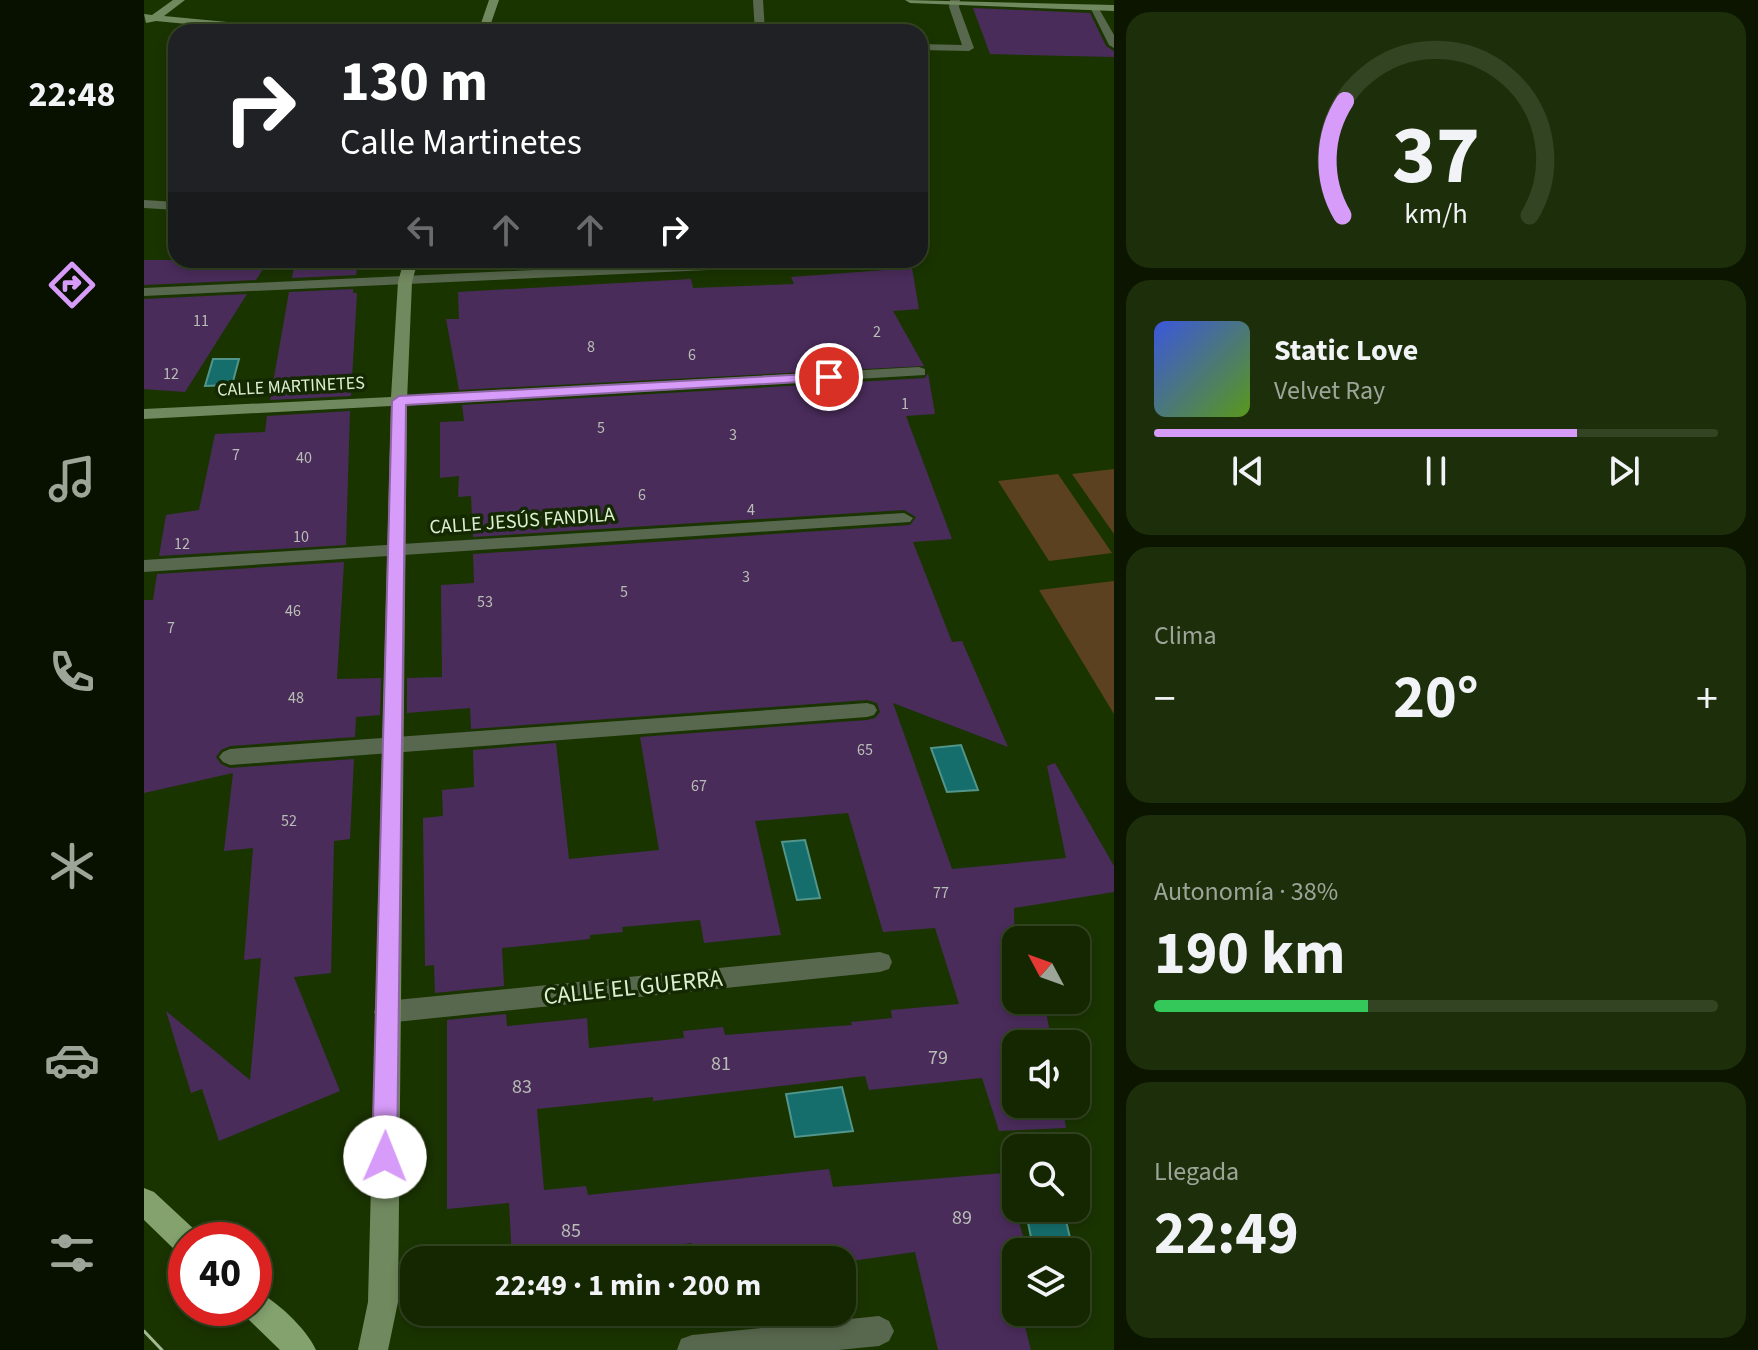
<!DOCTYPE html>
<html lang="es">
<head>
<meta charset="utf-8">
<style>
  :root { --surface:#142700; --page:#1d2f0a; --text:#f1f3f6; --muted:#9da599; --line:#342; --accent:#d79bf9 }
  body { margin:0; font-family:"Source Sans 3",sans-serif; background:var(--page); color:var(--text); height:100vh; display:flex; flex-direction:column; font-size:30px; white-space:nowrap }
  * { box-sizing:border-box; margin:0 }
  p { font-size:26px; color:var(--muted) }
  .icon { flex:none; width:44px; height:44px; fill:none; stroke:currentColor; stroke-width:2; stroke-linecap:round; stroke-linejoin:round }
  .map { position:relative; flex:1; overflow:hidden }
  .panel { display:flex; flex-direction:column; gap:12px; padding:12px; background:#0b1500; width:644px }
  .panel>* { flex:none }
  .banner { position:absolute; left:24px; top:24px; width:760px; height:244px; border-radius:24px; box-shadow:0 4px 12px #0003,0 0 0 2px var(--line); background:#202124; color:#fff; overflow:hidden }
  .needle { width:52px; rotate:311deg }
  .controls { position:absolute; left:858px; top:926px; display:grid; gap:16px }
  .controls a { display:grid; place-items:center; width:88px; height:88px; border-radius:16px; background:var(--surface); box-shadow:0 4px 12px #0003,0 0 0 2px var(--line); font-size:40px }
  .speed { position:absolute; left:24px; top:1222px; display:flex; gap:16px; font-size:40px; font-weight:700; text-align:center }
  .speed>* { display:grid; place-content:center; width:104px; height:104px; border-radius:50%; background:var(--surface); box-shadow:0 4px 12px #0003,0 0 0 2px var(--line); line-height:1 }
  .speed .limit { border:12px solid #d22; background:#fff; color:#111 }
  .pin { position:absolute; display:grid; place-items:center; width:68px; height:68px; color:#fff; margin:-34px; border:4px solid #fff; border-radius:50%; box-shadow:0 2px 8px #0007 }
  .me { position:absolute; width:88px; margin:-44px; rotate:1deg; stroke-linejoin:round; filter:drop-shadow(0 0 6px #0008) }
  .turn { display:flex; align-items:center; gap:28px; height:168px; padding:0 40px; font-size:36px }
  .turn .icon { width:104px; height:104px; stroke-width:2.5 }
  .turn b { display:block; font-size:56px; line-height:68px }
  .lanes { display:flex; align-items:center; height:76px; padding:0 40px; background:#0003; justify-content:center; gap:40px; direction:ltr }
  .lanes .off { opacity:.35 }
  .big { font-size:60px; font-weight:700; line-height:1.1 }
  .panel .tile { flex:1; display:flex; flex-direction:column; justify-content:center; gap:12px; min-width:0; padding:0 28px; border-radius:24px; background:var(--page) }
  .panel .dial { align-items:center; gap:0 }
  .dial svg { height:208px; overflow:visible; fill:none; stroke:var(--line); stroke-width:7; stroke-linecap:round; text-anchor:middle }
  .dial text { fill:var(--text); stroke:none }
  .song { display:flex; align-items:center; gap:24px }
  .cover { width:96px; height:96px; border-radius:12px; background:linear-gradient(135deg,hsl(230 70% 55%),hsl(90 70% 35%)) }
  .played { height:8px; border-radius:4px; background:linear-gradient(90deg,var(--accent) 75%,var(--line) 75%) }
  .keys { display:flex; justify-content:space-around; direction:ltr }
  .heat { display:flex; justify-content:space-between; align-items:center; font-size:44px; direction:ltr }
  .charge { height:12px; border-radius:6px; background:linear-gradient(90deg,#34c759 38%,var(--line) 0) }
  .trip { position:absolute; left:256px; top:1246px; width:456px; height:80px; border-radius:24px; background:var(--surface); box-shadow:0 4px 12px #0003,0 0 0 2px var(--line); font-weight:700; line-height:80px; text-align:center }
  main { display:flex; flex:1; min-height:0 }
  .menu { display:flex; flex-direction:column; width:144px; justify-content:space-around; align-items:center; background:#081000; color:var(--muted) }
  .menu .icon { width:56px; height:56px }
  .menu .on { color:var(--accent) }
  .menu b { font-size:36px; color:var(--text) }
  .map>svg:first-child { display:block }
</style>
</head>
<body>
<main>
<nav class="menu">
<b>22:48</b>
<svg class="icon on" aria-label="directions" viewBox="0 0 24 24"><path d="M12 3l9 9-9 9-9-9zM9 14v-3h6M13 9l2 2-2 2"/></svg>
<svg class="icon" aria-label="music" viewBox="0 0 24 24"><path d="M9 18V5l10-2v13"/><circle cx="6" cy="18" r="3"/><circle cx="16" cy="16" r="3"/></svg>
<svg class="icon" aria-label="phone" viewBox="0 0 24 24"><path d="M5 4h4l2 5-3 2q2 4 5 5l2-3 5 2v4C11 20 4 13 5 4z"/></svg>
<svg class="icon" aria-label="climate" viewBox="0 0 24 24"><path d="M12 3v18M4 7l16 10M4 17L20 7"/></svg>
<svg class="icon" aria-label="car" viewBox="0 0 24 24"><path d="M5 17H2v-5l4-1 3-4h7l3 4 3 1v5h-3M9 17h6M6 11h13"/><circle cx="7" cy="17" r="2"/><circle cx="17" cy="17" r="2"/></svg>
<svg class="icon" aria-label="filters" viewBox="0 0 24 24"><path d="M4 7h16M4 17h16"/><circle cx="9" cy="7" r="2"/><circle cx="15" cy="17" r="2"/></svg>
</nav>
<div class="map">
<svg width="970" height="1350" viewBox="0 0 970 1350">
  <rect width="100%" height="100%" fill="#1a3400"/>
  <g fill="#5b411f">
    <polygon points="970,469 970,534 928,474"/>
    <polygon points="914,474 968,553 905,561 854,481"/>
    <polygon points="970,581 970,714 895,590"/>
  </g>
  <g fill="#156e6c" stroke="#51958b" stroke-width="2">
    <polygon points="69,359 95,359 88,385 61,386"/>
    <polygon points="817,745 834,790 803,792 787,748"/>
    <polygon points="661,840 676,898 653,900 638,842"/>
    <polygon points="698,1087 709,1131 651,1137 642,1094"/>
    <polygon points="881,1208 919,1208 927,1242 888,1242"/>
  </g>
  <g fill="#4a2c5b">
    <polygon points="829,8 946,13 962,46 970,51 970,57 846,54"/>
    <polygon points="0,260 125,260 112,280 0,285"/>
    <polygon points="151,260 215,260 212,275 148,278"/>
    <polygon points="768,268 775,309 749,311 780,366 315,390 302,319 315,319 314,292 547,279 549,288 650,284 647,277"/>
    <polygon points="209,289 209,293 213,293 207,396 126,400 145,292"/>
    <polygon points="103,294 41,392 0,389 0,299"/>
    <polygon points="784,373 791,414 762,416 808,539 769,542 808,642 818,641 864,747 749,703 808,869 922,858 903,766 911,763 970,866 970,892 870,908 872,1000 900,1000 908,1044 872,1044 872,1104 918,1104 922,1128 855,1131 838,1078 725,1090 721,1076 509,1101 509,1097 393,1109 400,1190 442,1186 444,1195 685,1169 689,1187 860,1173 884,1252 872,1252 872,1312 902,1313 878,1315 887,1350 794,1350 771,1252 714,1260 551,1260 548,1243 452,1255 452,1260 368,1260 365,1203 303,1209 303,1020 362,1014 363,1026 443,1018 445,1048 540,1038 539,1031 579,1027 581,1035 708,1025 707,1022 748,1018 747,1010 815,1004 791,928 739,932 704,813 611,821 637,935 560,943 556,920 478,927 479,932 446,935 446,939 358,948 360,986 291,993 290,965 281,966 279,818 299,816 298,790 330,787 329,750 412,743 425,859 515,850 496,737 723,720 731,718 736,712 733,703 723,700 327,729 326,708 263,713 263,678 298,677 297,585 330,583 329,554 766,525 772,517 760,510 329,537 327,496 314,497 315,476 296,478 296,422 320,421 318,405 781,378"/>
    <polygon points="206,411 202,545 15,556 22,515 55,510 71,434 121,432 123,416"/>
    <polygon points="200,562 193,679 237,678 236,715 212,717 211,737 86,746 77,750 72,757 77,764 86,768 210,759 206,839 190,841 187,973 150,977 196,1091 75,1141 58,1089 47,1093 22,1011 106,1080 117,958 100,960 109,848 80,851 89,773 0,793 0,600 9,600 13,574"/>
  </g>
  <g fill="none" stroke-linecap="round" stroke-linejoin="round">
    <g fill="#58684e" fill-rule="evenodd">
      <polygon points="609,0 619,0 621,32 611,32"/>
      <polygon points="806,0 816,0 815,7 830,48 825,51 776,50 776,44 818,45 805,7"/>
      <polygon points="945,5 954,7 970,35 970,48 965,45"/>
      <polygon points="0,200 32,202 32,210 0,208"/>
      <polygon points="604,260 615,264 608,268 0,296 0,288"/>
      <polygon points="631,260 711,260 704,264 646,266"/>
      <polygon points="775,367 781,369 781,375 255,406 247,401 255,396"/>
      <polygon points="760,513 769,518 766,522 0,572 0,560"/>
      <polygon points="723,703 730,705 733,710 730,715 723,717 86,765 79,762 75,757 79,752 86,749"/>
      <polygon points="736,952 745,955 748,962 745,969 736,972 242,1023 233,1019 230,1012 233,1005 242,1001"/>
      <polygon points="735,1316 745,1321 750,1331 745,1341 735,1346 694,1350 533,1350 537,1339 548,1335"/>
    </g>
    <g fill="#71895f" fill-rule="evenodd">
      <polygon points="29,0 41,0 20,16 157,29 162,32 124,32 12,21 2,23 0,14 8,15"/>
      <polygon points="345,0 355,0 344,32 334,32"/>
      <polygon points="761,0 970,5 970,11 766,3"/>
      <polygon points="260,260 274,260 268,282 263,401 254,1302 244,1350 214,1350 224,1302 247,406 0,419 0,409 247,397 254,282"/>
    </g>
    <g fill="#83a26d" fill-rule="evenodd">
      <polygon points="0,1188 10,1192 52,1231 56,1240 42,1240 42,1255 32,1251 0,1220"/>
      <path d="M110,1290C131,1299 163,1329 172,1350H136L100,1315L97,1308H110Z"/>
    </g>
    <polyline stroke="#a4b894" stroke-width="3" points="0,1331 18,1350"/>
  </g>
  <polygon fill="#d79bf9" stroke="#8c65a2" stroke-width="2" points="685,373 692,377 690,380 262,405 253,1157 249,1165 241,1168 232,1165 228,1157 248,401 255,396"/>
  <g text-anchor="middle" stroke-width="7" stroke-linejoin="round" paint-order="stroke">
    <g font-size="16" fill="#b8beb4">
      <text x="57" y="326">11</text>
      <text x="733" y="337">2</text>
      <text x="447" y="352">8</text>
      <text x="548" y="360">6</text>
      <text x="27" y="379">12</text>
      <text x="761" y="409">1</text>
      <text x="457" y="433">5</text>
      <text x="589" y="440">3</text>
      <text x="92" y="460">7</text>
      <text x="160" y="463">40</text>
      <text x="498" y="500">6</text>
      <text x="607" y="515">4</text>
      <text x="157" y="542">10</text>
      <text x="38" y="549">12</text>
      <text x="602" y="582">3</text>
      <text x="480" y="597">5</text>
      <text x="341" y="607">53</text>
      <text x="149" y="616">46</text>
      <text x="27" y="633">7</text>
      <text x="152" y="703">48</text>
      <text x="721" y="755">65</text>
      <text x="555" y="791">67</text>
      <text x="145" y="826">52</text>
      <text x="797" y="898">77</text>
    </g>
    <g font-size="18" fill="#ddefd2" stroke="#142801">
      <text transform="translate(147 386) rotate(-3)" y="6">CALLE MARTINETES</text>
    </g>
    <g font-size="20" fill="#ddefd2" stroke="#142801">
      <text transform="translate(378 520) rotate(-4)" y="7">CALLE JESÚS FANDILA</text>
    </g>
    <g font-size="20" fill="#b8beb4">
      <text x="794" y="1064">79</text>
      <text x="577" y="1070">81</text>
      <text x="378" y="1093">83</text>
      <text x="818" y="1224">89</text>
      <text x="427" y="1237">85</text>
    </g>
    <g font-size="24" fill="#ddefd2" stroke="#142801">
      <text transform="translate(489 987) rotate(-6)" y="8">CALLE EL GUERRA</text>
    </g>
  </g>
</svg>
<div class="controls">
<a><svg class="needle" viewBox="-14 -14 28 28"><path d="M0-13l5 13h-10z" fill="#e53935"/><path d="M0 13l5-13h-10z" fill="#9da599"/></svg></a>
<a><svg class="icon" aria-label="sound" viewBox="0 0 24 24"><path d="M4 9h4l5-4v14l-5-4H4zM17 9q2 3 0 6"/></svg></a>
<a><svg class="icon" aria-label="search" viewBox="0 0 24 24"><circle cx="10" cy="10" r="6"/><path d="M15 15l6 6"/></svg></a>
<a><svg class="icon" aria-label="layers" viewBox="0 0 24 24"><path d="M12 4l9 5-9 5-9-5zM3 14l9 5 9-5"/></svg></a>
</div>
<div class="speed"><div class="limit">40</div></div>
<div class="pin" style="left:685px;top:377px;background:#d93025"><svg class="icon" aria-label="arrive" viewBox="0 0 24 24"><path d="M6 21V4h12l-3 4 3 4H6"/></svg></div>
<svg class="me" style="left:241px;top:1157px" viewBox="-20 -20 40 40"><circle r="19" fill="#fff"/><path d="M0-13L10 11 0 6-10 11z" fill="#d79bf9"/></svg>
<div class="trip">22:49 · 1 min · 200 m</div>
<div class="banner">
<div class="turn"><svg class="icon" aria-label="right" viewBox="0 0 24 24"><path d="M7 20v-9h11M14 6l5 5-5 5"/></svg><div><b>130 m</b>Calle Martinetes</div></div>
<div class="lanes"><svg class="icon off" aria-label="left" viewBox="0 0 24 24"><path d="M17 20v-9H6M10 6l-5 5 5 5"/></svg><svg class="icon off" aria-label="ahead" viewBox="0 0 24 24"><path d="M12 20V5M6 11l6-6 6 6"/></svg><svg class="icon off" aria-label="ahead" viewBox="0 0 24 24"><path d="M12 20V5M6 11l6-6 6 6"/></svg><svg class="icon" aria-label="right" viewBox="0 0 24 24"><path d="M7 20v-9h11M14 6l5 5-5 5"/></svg></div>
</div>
</div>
<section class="panel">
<div class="tile dial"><svg viewBox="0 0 100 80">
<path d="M14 69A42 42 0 1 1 86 69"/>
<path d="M14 69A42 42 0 0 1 15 25" stroke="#d79bf9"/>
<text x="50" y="56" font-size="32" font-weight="700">37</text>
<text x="50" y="72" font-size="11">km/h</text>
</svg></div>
<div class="tile">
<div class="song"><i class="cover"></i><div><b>Static Love</b><p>Velvet Ray</p></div></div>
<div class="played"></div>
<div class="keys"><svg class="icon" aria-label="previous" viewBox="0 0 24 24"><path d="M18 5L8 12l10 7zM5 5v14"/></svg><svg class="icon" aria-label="pause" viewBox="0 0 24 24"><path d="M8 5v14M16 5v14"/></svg><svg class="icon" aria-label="next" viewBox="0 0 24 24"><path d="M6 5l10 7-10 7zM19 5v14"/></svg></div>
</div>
<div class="tile"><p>Clima</p>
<div class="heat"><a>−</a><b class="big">20°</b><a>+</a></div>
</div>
<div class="tile"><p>Autonomía · 38%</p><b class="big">190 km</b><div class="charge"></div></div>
<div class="tile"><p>Llegada</p><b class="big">22:49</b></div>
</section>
</main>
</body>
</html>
